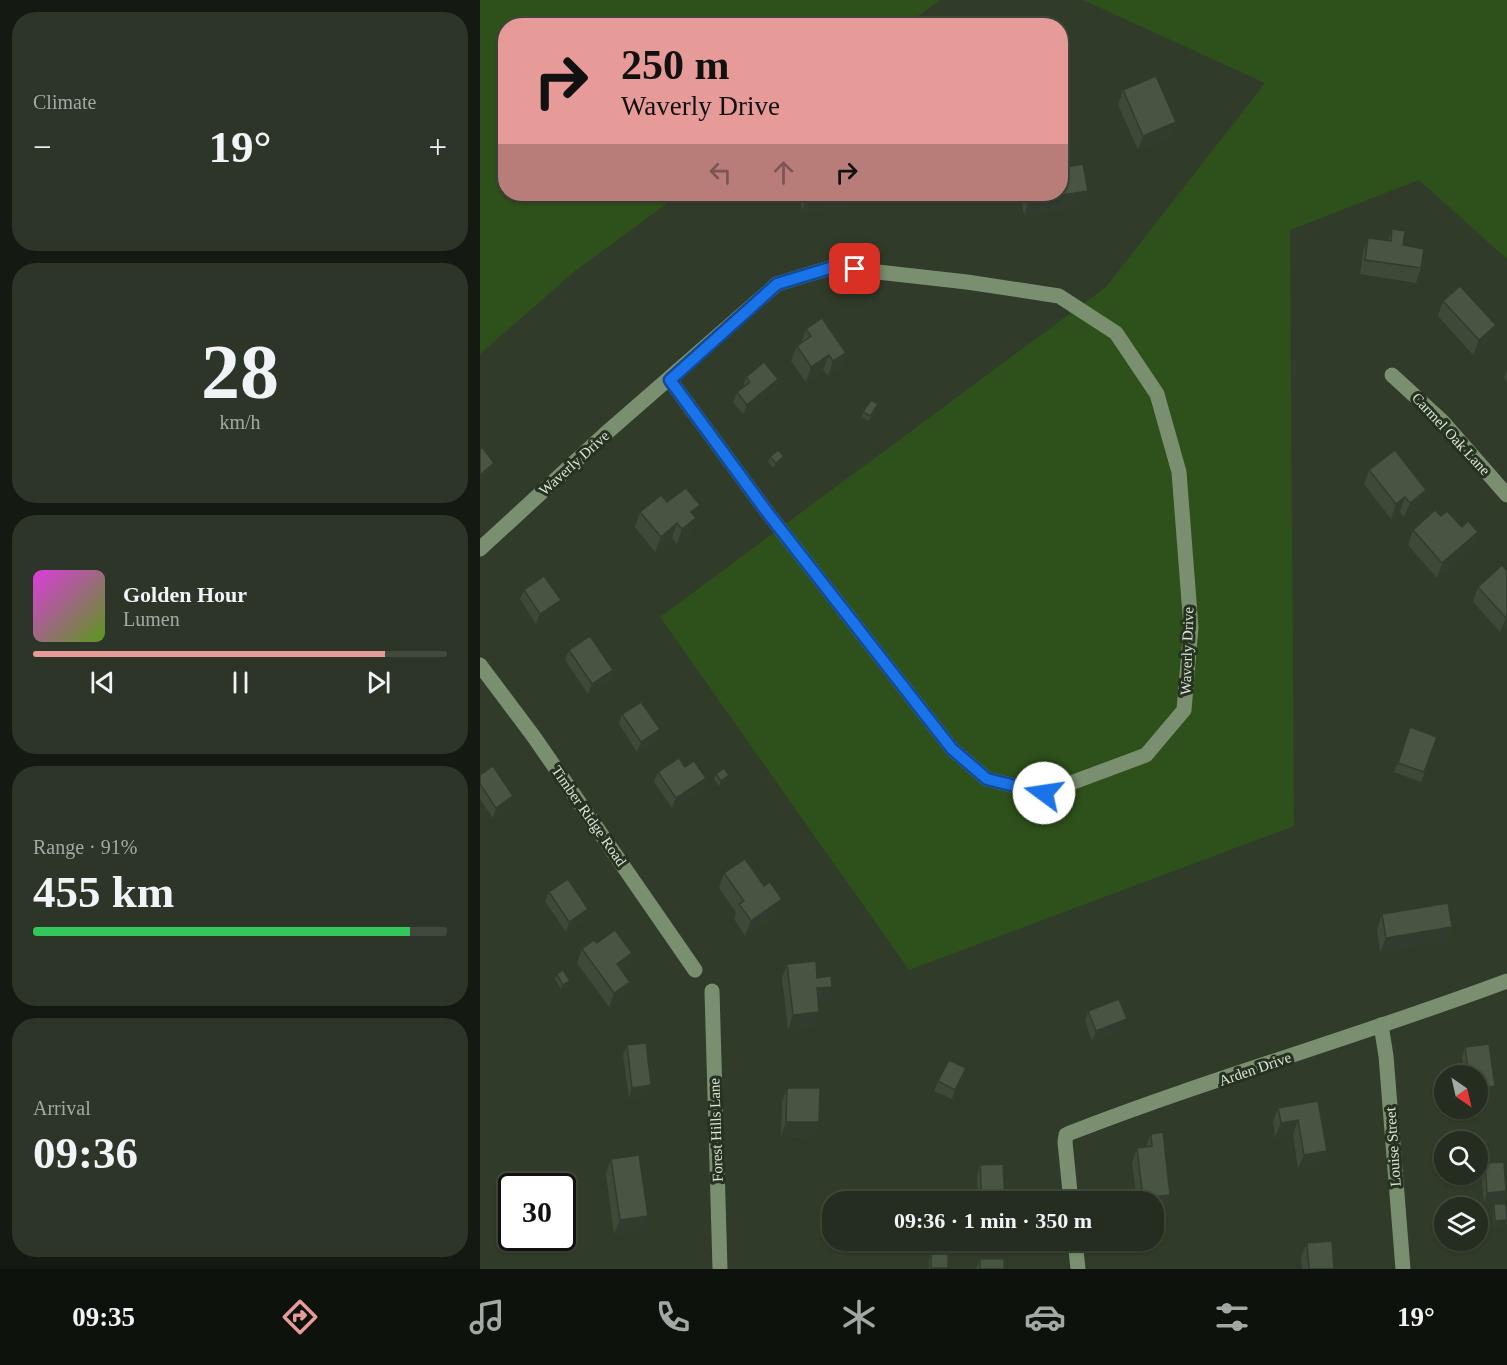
<!DOCTYPE html>
<html lang="en">
<head>
<meta charset="utf-8">
<style>
  :root { --surface:#242d1f; --page:#2c3528; --text:#f1f3f6; --muted:#a3a8a4; --line:#41493d; --accent:#e69b98 }
  body { margin:0; font-family:"Times New Roman",serif; background:var(--page); color:var(--text); height:100vh; display:flex; flex-direction:column; font-size:22px; white-space:nowrap }
  * { box-sizing:border-box; margin:0 }
  p { font-size:20px; color:var(--muted) }
  .icon { flex:none; width:33px; height:33px; fill:none; stroke:currentColor; stroke-width:2; stroke-linecap:round; stroke-linejoin:round }
  .map { position:relative; flex:1; overflow:hidden }
  .drawer { display:flex; flex-direction:column; gap:12px; padding:12px; background:#141911; width:480px }
  .drawer>* { flex:none }
  .banner { position:absolute; left:18px; top:18px; width:570px; height:183px; border-radius:24px; box-shadow:0 2px 4px #0004,0 0 0 2px var(--line); background:#e69b98; color:#111; overflow:hidden }
  .needle { width:39px; rotate:146deg }
  .tools { position:absolute; left:954px; top:1065px; display:grid; gap:12px }
  .tools a { display:grid; place-items:center; width:54px; height:54px; border-radius:50%; background:var(--surface); box-shadow:0 2px 4px #0004,0 0 0 2px var(--line); font-size:30px }
  .speed { position:absolute; left:18px; top:1173px; display:flex; gap:12px; font-size:30px; font-weight:700; text-align:center }
  .speed>* { display:grid; place-content:center; width:78px; height:78px; border-radius:50%; background:var(--surface); box-shadow:0 2px 4px #0004,0 0 0 2px var(--line); line-height:1 }
  .speed .limit { border:3px solid #111; border-radius:9px; background:#fff; color:#111 }
  .pin { position:absolute; display:grid; place-items:center; width:51px; height:51px; color:#fff; margin:-26px; border-radius:12px; box-shadow:0 3px 9px #0006 }
  .me { position:absolute; width:66px; margin:-33px; rotate:284deg; stroke-linejoin:round; filter:drop-shadow(0 0 4px #0008) }
  .turn { display:flex; align-items:center; gap:21px; height:126px; padding:0 24px; font-size:27px }
  .turn .icon { width:78px; height:78px; stroke-width:2.5 }
  .turn b { display:block; font-size:42px; line-height:51px }
  .lanes { display:flex; align-items:center; height:57px; padding:0 24px; background:#0003; justify-content:center; gap:30px; direction:ltr }
  .lanes .off { opacity:.35 }
  .big { font-size:45px; font-weight:700; line-height:1.1 }
  .drawer .card { flex:1; display:flex; flex-direction:column; justify-content:center; gap:9px; min-width:0; padding:0 21px; border-radius:24px; background:var(--page) }
  .drawer .dial { align-items:center; gap:0 }
  .dial b { font-size:78px; line-height:1 }
  .song { display:flex; align-items:center; gap:18px }
  .cover { width:72px; height:72px; border-radius:9px; background:linear-gradient(135deg,hsl(300 70% 55%),hsl(90 70% 35%)) }
  .played { height:6px; border-radius:3px; background:linear-gradient(90deg,var(--accent) 85%,var(--line) 85%) }
  .keys { display:flex; justify-content:space-around; direction:ltr }
  .heat { display:flex; justify-content:space-between; align-items:center; font-size:33px; direction:ltr }
  .charge { height:9px; border-radius:4px; background:linear-gradient(90deg,#34c759 91%,var(--line) 0) }
  .trip { position:absolute; left:342px; top:1191px; width:342px; height:60px; border-radius:24px; background:var(--surface); box-shadow:0 2px 4px #0004,0 0 0 2px var(--line); font-weight:700; line-height:60px; text-align:center }
  .tabs { display:flex; height:96px; justify-content:space-around; align-items:center; background:#0e120c; color:var(--muted) }
  .tabs .icon { width:42px; height:42px }
  .tabs .on { color:var(--accent) }
  .tabs b { font-size:27px; color:var(--text) }
  main { display:flex; flex:1; min-height:0 }
  .map>svg:first-child { display:block }
</style>
</head>
<body>
<main>
<section class="drawer">
<div class="card"><p>Climate</p>
<div class="heat"><a>−</a><b class="big">19°</b><a>+</a></div>
</div>
<div class="card dial"><b>28</b><p>km/h</p></div>
<div class="card">
<div class="song"><i class="cover"></i><div><b>Golden Hour</b><p>Lumen</p></div></div>
<div class="played"></div>
<div class="keys"><svg class="icon" aria-label="previous" viewBox="0 0 24 24"><path d="M18 5L8 12l10 7zM5 5v14"/></svg><svg class="icon" aria-label="pause" viewBox="0 0 24 24"><path d="M8 5v14M16 5v14"/></svg><svg class="icon" aria-label="next" viewBox="0 0 24 24"><path d="M6 5l10 7-10 7zM19 5v14"/></svg></div>
</div>
<div class="card"><p>Range · 91%</p><b class="big">455 km</b><div class="charge"></div></div>
<div class="card"><p>Arrival</p><b class="big">09:36</b></div>
</section>
<div class="map">
<svg width="1027" height="1269" viewBox="0 0 1027 1269">
  <rect width="100%" height="100%" fill="#303c29"/>
  <g fill="#2e501a">
    <polygon points="0,0 460,0 426,25 26,26 26,194 200,194 95,271 0,354"/>
    <polygon points="603,0 1027,0 1027,259 939,180 810,230 814,826 429,970 180,617 626,287 785,83"/>
  </g>
  <g fill="none" stroke-linecap="round" stroke-linejoin="round">
    <g stroke="#7a8f70" stroke-width="15">
      <polyline points="912,375 962,421 1027,495"/>
      <polyline points="0,549 124,435 297,284 353,267 487,282 579,296 636,333 677,394 699,472 711,627 704,710 666,755 564,793 507,779 472,749 287,512 190,380"/>
      <polyline points="0,665 54,737 215,970"/>
      <polyline points="232,991 240,1269"/>
      <polyline points="901,1025 906,1056 923,1269"/>
      <path d="M591,1202L585,1142L586,1135L590,1133C734,1077 883,1035 1027,981"/>
      <polyline points="595,1240 598,1269"/>
    </g>
  </g>
  <g fill="#3e4939">
    <polygon points="643,90 696,122 690,136 658,150 638,105"/>
    <polygon points="307,194 376,194 373,201 369,202 367,206 322,211 320,196 308,198"/>
    <polygon points="489,194 509,194 505,203 488,198"/>
    <polygon points="540,194 580,194 602,205 544,215"/>
    <polygon points="912,229 923,245 941,268 936,283 880,274 883,252 888,238 908,241"/>
    <polygon points="963,301 1016,325 1010,339 993,355 958,316"/>
    <polygon points="326,329 366,353 360,367 348,376 343,370 326,382 311,361 317,346 321,343"/>
    <polygon points="1027,369 1027,382 1024,378"/>
    <polygon points="266,377 298,379 295,389 263,414 253,402 257,392 263,387"/>
    <polygon points="396,409 388,421 382,417 383,412"/>
    <polygon points="304,456 302,461 294,468 288,462 290,457"/>
    <polygon points="889,470 946,490 941,504 924,517 920,512 911,519 884,484"/>
    <polygon points="187,502 215,517 211,532 197,544 192,538 175,552 155,527 160,512"/>
    <polygon points="961,516 982,527 998,532 992,546 957,578 928,545 933,530"/>
    <polygon points="1027,571 1027,626 1020,632 993,602 998,587"/>
    <polygon points="44,590 77,610 56,624 40,599"/>
    <polygon points="89,650 133,670 130,679 108,694 85,660"/>
    <polygon points="142,714 176,739 157,752 139,724"/>
    <polygon points="930,727 957,737 941,782 914,772"/>
    <polygon points="205,767 222,788 192,808 174,782 178,772"/>
    <polygon points="236,774 247,780 239,786 234,779"/>
    <polygon points="0,775 29,806 13,818 0,799"/>
    <polygon points="244,873 297,914 265,936 254,919 256,912 239,888"/>
    <polygon points="69,892 105,919 86,932 65,901"/>
    <polygon points="902,914 972,927 967,941 900,952 897,929"/>
    <polygon points="117,943 152,953 147,968 142,971 144,996 129,1007 97,963 102,949"/>
    <polygon points="307,964 337,978 352,987 347,1001 338,1002 334,1027 308,1030 302,978"/>
    <polygon points="77,974 88,986 81,989 75,979"/>
    <polygon points="608,1011 643,1029 612,1041 605,1021"/>
    <polygon points="147,1045 171,1085 168,1095 149,1098 143,1055"/>
    <polygon points="985,1047 1015,1086 1011,1096 998,1076 984,1076 982,1057"/>
    <polygon points="482,1078 472,1099 454,1091 458,1081"/>
    <polygon points="307,1088 334,1137 301,1136 302,1102"/>
    <polygon points="838,1101 847,1151 841,1165 818,1169 813,1134 795,1137 793,1122 798,1108"/>
    <polygon points="671,1134 690,1195 684,1209 674,1210 674,1202 657,1202 652,1163 657,1148 666,1147"/>
    <polygon points="131,1159 162,1230 134,1234 126,1174"/>
    <polygon points="1005,1163 1026,1191 1022,1201 1004,1203 1001,1173"/>
    <polygon points="500,1165 525,1202 498,1202 497,1174"/>
    <polygon points="1014,1204 1026,1204 1027,1221 1026,1225 1014,1226 1013,1209"/>
    <polygon points="827,1243 854,1269 822,1269 821,1257"/>
    <polygon points="451,1254 468,1268 467,1269 449,1269 449,1259"/>
    <polygon points="500,1259 524,1269 496,1269"/>
  </g>
  <g fill="#323c2e">
    <polygon points="696,122 690,136 658,150 663,136"/>
    <polygon points="608,191 602,205 544,215 549,200"/>
    <polygon points="309,194 321,194 320,196 308,198"/>
    <polygon points="358,194 376,194 373,201 369,202 367,206 322,211 327,197"/>
    <polygon points="1016,325 1010,339 993,355 999,340"/>
    <polygon points="366,353 360,367 348,376 353,361"/>
    <polygon points="349,355 343,370 326,382 331,367"/>
    <polygon points="298,379 295,389 263,414 267,405"/>
    <polygon points="304,456 302,461 294,468 296,463"/>
    <polygon points="14,463 11,472 0,481 0,475"/>
    <polygon points="946,490 941,504 924,517 930,503"/>
    <polygon points="925,497 920,512 911,519 916,504"/>
    <polygon points="220,505 211,532 197,544 202,529 211,512"/>
    <polygon points="197,523 192,538 175,552 181,537"/>
    <polygon points="998,532 992,546 957,578 962,563"/>
    <polygon points="81,600 77,610 56,624 60,614"/>
    <polygon points="1027,617 1027,626 1020,632 1026,618"/>
    <polygon points="133,670 130,679 108,694 112,684"/>
    <polygon points="180,729 176,739 157,752 161,742"/>
    <polygon points="249,775 247,780 239,786 241,781"/>
    <polygon points="226,778 222,788 192,808 196,798"/>
    <polygon points="33,796 29,806 13,818 16,808"/>
    <polygon points="302,899 297,914 265,936 271,921"/>
    <polygon points="108,909 105,919 86,932 89,922"/>
    <polygon points="972,927 967,941 900,952 906,938"/>
    <polygon points="152,953 147,968 132,979 137,964"/>
    <polygon points="90,981 88,986 81,989 83,985"/>
    <polygon points="150,982 144,996 129,1007 134,993"/>
    <polygon points="352,987 347,1001 332,1003 337,988"/>
    <polygon points="339,1012 334,1027 308,1030 313,1015"/>
    <polygon points="647,1019 643,1029 612,1041 616,1031"/>
    <polygon points="486,1068 482,1078 472,1099 475,1090"/>
    <polygon points="171,1085 168,1095 149,1098 152,1088"/>
    <polygon points="1015,1086 1011,1096 998,1098 998,1089"/>
    <polygon points="818,1120 813,1134 795,1137 801,1123"/>
    <polygon points="306,1122 339,1122 334,1137 301,1136"/>
    <polygon points="847,1151 841,1165 818,1169 824,1155"/>
    <polygon points="1026,1191 1022,1201 1004,1203 1007,1193"/>
    <polygon points="690,1195 684,1209 674,1210 674,1202 662,1202 663,1198"/>
    <polygon points="168,1216 162,1230 134,1234 140,1220"/>
    <polygon points="1027,1220 1026,1225 1014,1226 1015,1221"/>
    <polygon points="451,1268 468,1268 467,1269 451,1269"/>
  </g>
  <g fill="#485542" stroke="#323c2e" stroke-width="1.5">
    <polygon points="676,76 696,122 663,136 643,90"/>
    <polygon points="603,164 608,191 549,200 548,194 580,194 580,168"/>
    <polygon points="327,194 358,194 327,197"/>
    <polygon points="912,229 925,231 923,245 944,249 941,268 885,260 888,238 911,241"/>
    <polygon points="980,286 1016,325 999,340 963,301"/>
    <polygon points="342,318 366,353 353,361 349,355 331,367 317,346 331,336 326,329"/>
    <polygon points="284,362 298,379 267,405 257,392 270,382 266,377"/>
    <polygon points="391,400 398,404 390,416 383,412"/>
    <polygon points="2,447 14,463 0,475 0,449"/>
    <polygon points="298,450 304,456 296,463 290,457"/>
    <polygon points="915,450 946,490 930,503 925,497 916,504 889,470"/>
    <polygon points="206,488 220,505 211,512 216,518 202,529 197,523 181,537 160,512 181,495 187,502"/>
    <polygon points="955,510 961,516 967,511 982,527 988,521 998,532 962,563 933,530"/>
    <polygon points="1022,565 1027,571 1027,617 1026,618 998,587"/>
    <polygon points="64,576 81,600 60,614 44,590"/>
    <polygon points="110,636 133,670 112,684 89,650"/>
    <polygon points="161,702 180,729 161,742 142,714"/>
    <polygon points="930,727 957,737 944,772 918,763"/>
    <polygon points="199,758 205,767 214,761 226,778 196,798 178,772"/>
    <polygon points="13,766 33,796 16,808 0,784 0,775"/>
    <polygon points="244,768 249,775 241,781 236,774"/>
    <polygon points="265,859 284,886 290,882 302,899 271,921 259,904 264,901 244,873"/>
    <polygon points="88,879 108,909 89,922 69,892"/>
    <polygon points="968,903 972,927 906,938 902,914"/>
    <polygon points="135,930 152,953 137,964 150,982 134,993 102,949 114,940 117,943"/>
    <polygon points="336,961 337,978 351,976 352,987 337,988 339,1012 313,1015 307,964"/>
    <polygon points="83,970 90,981 83,985 77,974"/>
    <polygon points="639,999 647,1019 616,1031 608,1011"/>
    <polygon points="166,1043 171,1085 152,1088 147,1045"/>
    <polygon points="1009,1044 1015,1086 998,1089 998,1076 989,1076 985,1047"/>
    <polygon points="469,1060 486,1068 475,1090 458,1081"/>
    <polygon points="307,1088 340,1088 339,1122 306,1122"/>
    <polygon points="838,1101 847,1151 824,1155 818,1120 801,1123 798,1108"/>
    <polygon points="683,1132 690,1195 663,1198 657,1148 672,1146 671,1134"/>
    <polygon points="159,1155 168,1216 140,1220 131,1159"/>
    <polygon points="1024,1162 1026,1191 1007,1193 1005,1163"/>
    <polygon points="523,1164 525,1202 502,1202 500,1165"/>
    <polygon points="1014,1204 1026,1204 1027,1220 1015,1221"/>
    <polygon points="852,1241 854,1269 829,1269 827,1243"/>
    <rect x="451" y="1254" width="17" height="14"/>
    <rect x="500" y="1259" width="24" height="10"/>
  </g>
  <g fill="none" stroke-linecap="round" stroke-linejoin="round">
    <g stroke="#114b97" stroke-width="15">
      <polyline id="route" points="375,269 353,267 297,284 190,380 287,512 472,749 507,779 564,793"/>
    </g>
    <use href="#route" stroke="#1a73e8" stroke-width="10"/>
  </g>
  <g text-anchor="middle" stroke-width="6" stroke-linejoin="round" paint-order="stroke">
    <g font-size="15" fill="#dbe3d7" stroke="#263220">
      <text transform="translate(971 434) rotate(47)" y="5">Carmel Oak Lane</text>
      <text transform="translate(94 463) rotate(-42)" y="5">Waverly Drive</text>
      <text transform="translate(707 651) rotate(-88)" y="5">Waverly Drive</text>
      <text transform="translate(109 816) rotate(55)" y="5">Timber Ridge Road</text>
      <text transform="translate(775 1069) rotate(-19)" y="5">Arden Drive</text>
      <text transform="translate(236 1130) rotate(-92)" y="5">Forest Hills Lane</text>
      <text transform="translate(913 1147) rotate(-94)" y="5">Louise Street</text>
    </g>
  </g>
</svg>
<div class="tools">
<a><svg class="needle" viewBox="-14 -14 28 28"><path d="M0-13l5 13h-10z" fill="#e53935"/><path d="M0 13l5-13h-10z" fill="#a3a8a4"/></svg></a>
<a><svg class="icon" aria-label="search" viewBox="0 0 24 24"><circle cx="10" cy="10" r="6"/><path d="M15 15l6 6"/></svg></a>
<a><svg class="icon" aria-label="layers" viewBox="0 0 24 24"><path d="M12 4l9 5-9 5-9-5zM3 14l9 5 9-5"/></svg></a>
</div>
<div class="speed"><div class="limit">30</div></div>
<div class="pin" style="left:375px;top:269px;background:#d93025"><svg class="icon" aria-label="arrive" viewBox="0 0 24 24"><path d="M6 21V4h12l-3 4 3 4H6"/></svg></div>
<svg class="me" style="left:564px;top:793px" viewBox="-20 -20 40 40"><circle r="19" fill="#fff"/><path d="M0-13L10 11 0 6-10 11z" fill="#1a73e8"/></svg>
<div class="trip">09:36 · 1 min · 350 m</div>
<div class="banner">
<div class="turn"><svg class="icon" aria-label="right" viewBox="0 0 24 24"><path d="M7 20v-9h11M14 6l5 5-5 5"/></svg><div><b>250 m</b>Waverly Drive</div></div>
<div class="lanes"><svg class="icon off" aria-label="left" viewBox="0 0 24 24"><path d="M17 20v-9H6M10 6l-5 5 5 5"/></svg><svg class="icon off" aria-label="ahead" viewBox="0 0 24 24"><path d="M12 20V5M6 11l6-6 6 6"/></svg><svg class="icon" aria-label="right" viewBox="0 0 24 24"><path d="M7 20v-9h11M14 6l5 5-5 5"/></svg></div>
</div>
</div>
</main>
<nav class="tabs">
<b>09:35</b>
<svg class="icon on" aria-label="directions" viewBox="0 0 24 24"><path d="M12 3l9 9-9 9-9-9zM9 14v-3h6M13 9l2 2-2 2"/></svg>
<svg class="icon" aria-label="music" viewBox="0 0 24 24"><path d="M9 18V5l10-2v13"/><circle cx="6" cy="18" r="3"/><circle cx="16" cy="16" r="3"/></svg>
<svg class="icon" aria-label="phone" viewBox="0 0 24 24"><path d="M5 4h4l2 5-3 2q2 4 5 5l2-3 5 2v4C11 20 4 13 5 4z"/></svg>
<svg class="icon" aria-label="climate" viewBox="0 0 24 24"><path d="M12 3v18M4 7l16 10M4 17L20 7"/></svg>
<svg class="icon" aria-label="car" viewBox="0 0 24 24"><path d="M5 17H2v-5l4-1 3-4h7l3 4 3 1v5h-3M9 17h6M6 11h13"/><circle cx="7" cy="17" r="2"/><circle cx="17" cy="17" r="2"/></svg>
<svg class="icon" aria-label="filters" viewBox="0 0 24 24"><path d="M4 7h16M4 17h16"/><circle cx="9" cy="7" r="2"/><circle cx="15" cy="17" r="2"/></svg>
<b>19°</b>
</nav>
</body>
</html>
